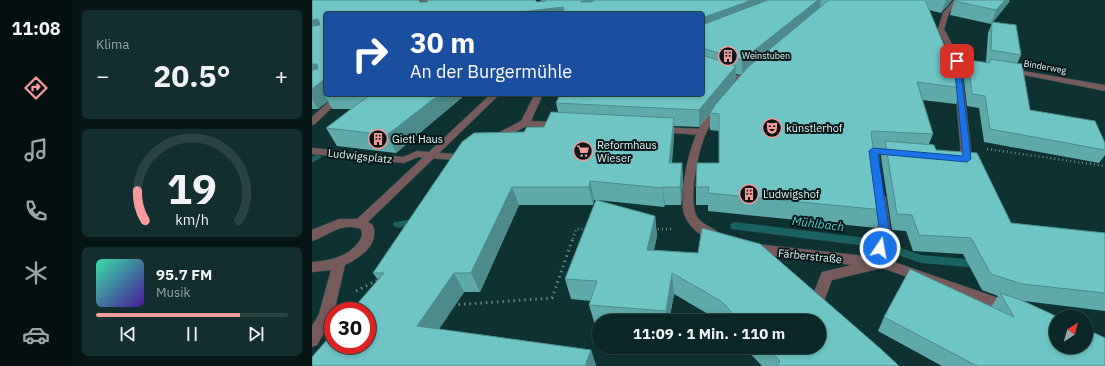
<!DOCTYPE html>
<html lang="de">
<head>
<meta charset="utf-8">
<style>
  :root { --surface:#0a2626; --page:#132e2e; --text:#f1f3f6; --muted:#99a5a7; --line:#2a4343; --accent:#f59b9e }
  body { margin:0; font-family:"IBM Plex Sans",sans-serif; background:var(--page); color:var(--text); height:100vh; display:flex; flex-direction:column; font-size:15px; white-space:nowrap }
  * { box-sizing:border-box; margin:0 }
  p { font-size:13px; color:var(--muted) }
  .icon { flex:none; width:22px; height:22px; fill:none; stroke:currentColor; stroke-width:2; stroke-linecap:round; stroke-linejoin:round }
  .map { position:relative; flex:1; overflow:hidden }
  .drawer { display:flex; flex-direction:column; gap:10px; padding:10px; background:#061515; width:240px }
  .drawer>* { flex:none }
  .guide { position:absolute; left:12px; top:12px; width:380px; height:84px; border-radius:4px; box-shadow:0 2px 6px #0003,0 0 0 1px var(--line); background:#1a4fa0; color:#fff; overflow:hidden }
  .needle { width:26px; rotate:37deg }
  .fabs { position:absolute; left:737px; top:310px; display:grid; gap:8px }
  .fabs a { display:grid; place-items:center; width:44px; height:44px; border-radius:50%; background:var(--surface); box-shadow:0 2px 6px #0003,0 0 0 1px var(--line); font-size:20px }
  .speed { position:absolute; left:12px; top:302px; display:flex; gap:8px; font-size:20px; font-weight:700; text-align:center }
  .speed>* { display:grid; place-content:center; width:52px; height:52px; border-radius:50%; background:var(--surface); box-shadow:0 2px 6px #0003,0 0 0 1px var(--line); line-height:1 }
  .speed .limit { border:6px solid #d22; background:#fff; color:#111 }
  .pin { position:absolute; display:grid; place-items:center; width:34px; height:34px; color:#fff; margin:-17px; border-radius:8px; box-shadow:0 2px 6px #0006 }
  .me { position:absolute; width:44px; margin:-22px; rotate:12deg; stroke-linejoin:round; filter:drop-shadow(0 0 3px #0008) }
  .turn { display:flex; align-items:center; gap:14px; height:84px; padding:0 20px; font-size:18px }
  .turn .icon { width:52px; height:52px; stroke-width:2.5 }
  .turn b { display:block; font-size:28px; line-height:34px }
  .big { font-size:30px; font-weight:800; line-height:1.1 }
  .drawer .tile { flex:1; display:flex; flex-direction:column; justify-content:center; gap:6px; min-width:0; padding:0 14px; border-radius:6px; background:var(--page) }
  .drawer .dial { align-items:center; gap:0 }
  .dial svg { height:104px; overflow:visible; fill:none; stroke:var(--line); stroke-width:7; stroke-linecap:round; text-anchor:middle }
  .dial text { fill:var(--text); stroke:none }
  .song { display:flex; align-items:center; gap:12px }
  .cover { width:48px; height:48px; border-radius:6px; background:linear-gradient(135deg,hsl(160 70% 55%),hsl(260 70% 35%)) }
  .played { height:4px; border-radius:2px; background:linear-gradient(90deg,var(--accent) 75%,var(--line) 75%) }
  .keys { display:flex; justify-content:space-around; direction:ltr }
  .heat { display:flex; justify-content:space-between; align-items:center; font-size:22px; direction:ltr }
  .trip { position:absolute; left:280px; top:314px; width:234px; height:40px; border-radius:20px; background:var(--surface); box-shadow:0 2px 6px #0003,0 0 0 1px var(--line); font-weight:800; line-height:40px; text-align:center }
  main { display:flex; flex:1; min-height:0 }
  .menu { display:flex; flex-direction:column; width:72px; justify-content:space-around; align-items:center; background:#040f0f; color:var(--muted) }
  .menu .icon { width:28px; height:28px }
  .menu .current { color:var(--accent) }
  .menu b { font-size:18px; color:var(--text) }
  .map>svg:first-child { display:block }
</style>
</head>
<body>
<main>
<nav class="menu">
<b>11:08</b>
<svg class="icon current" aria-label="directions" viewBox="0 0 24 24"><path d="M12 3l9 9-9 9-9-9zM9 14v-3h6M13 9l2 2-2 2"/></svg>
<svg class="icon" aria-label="music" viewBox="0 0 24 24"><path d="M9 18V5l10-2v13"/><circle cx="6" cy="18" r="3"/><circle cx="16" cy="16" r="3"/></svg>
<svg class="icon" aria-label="phone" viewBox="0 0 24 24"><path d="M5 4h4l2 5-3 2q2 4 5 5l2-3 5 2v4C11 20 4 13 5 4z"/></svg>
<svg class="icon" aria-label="climate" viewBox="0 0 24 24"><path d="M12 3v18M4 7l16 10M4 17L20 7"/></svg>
<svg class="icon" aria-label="car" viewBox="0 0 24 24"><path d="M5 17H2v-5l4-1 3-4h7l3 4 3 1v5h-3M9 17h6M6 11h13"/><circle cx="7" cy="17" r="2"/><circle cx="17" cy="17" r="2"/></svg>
</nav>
<section class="drawer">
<div class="tile"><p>Klima</p>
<div class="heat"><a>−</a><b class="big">20.5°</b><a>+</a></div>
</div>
<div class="tile dial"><svg viewBox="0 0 100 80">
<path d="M14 69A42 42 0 1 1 86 69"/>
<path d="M14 69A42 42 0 0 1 8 46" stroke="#f59b9e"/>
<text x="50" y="56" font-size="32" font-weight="700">19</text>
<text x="50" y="72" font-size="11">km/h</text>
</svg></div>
<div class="tile">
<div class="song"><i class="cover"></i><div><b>95.7 FM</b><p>Musik</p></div></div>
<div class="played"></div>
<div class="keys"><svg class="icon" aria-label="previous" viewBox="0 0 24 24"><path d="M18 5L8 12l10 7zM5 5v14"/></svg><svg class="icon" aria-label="pause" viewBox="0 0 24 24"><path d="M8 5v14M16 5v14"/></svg><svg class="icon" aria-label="next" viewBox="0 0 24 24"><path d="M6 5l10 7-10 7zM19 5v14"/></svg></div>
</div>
</section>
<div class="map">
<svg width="793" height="366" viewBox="0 0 793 366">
  <rect width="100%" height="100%" fill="#0e3232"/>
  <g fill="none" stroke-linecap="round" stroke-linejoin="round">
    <g fill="#1b6162" fill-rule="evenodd">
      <polygon points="6,154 10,157 0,163 0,157"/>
      <polygon points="95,220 98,221 100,223 98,225 86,228 82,226 81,224 82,222"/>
      <polygon points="423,222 563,239 609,255 655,259 659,260 660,263 659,266 655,267 609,263 562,247 419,229 418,226 419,223"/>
    </g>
    <g stroke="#305151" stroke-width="1">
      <g id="pedestrian">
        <polygon points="25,94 34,94 3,124 0,125 0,117"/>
        <polygon points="223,94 231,94 219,121 248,122 253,125 251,127 215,126 184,141 178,141 176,139 178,137 209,121"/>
        <polygon points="347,127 390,129 395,132 390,135 344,132 342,130 344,128"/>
        <polygon points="0,148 91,157 105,151 141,154 155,152 160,155 159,157 141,160 106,157 92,163 0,154"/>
      </g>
    </g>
    <g stroke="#305151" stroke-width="1">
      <g id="minor">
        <polygon points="109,0 115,0 120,14 114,14"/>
        <polygon points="642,0 648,0 637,13 632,29 649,61 660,159 655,162 643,160 642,158 643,156 649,155 641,61 626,29 631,13"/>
        <polygon points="390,64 434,78 435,80 431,82 428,82 390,69"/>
        <polygon points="694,68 793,85 793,91 697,72 693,70"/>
        <path d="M179,94H188L56,222C60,224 61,225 62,229C65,247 47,258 33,265L21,317L5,345L0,347V326L7,314L19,270L0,272V262C19,261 43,255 50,235L49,229C27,222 19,235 0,241V230L27,219H45Z"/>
        <path d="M407,106L411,109C407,116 400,121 396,129C387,145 375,200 385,217C391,226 405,228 409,236L407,239L403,241C390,237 378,229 373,216C364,195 382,112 407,106Z"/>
        <polygon points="561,148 584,150 589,153 584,156 567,155 568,164 563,167 558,164 556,151"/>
        <path d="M568,193L574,197L579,235L574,248L576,260L701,303L703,307L701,311L696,313L570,268L520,280L510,306C502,309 496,305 492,297L494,293L502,292L510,272L540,265L444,254L439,252L438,249L439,246L444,244L563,257L562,248L567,235L562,197Z"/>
      </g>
    </g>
    <g stroke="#678484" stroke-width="2.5" stroke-dasharray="1 3" stroke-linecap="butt">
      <polyline points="675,149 793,166"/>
      <polyline points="342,229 361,229"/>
      <polyline points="261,239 264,229 275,229"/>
    </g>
    <g stroke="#678484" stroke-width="3" stroke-dasharray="1.5 4" stroke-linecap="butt">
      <polyline points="44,291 68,279"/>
      <polyline points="141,305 240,298 261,238"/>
    </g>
    <use href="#pedestrian" fill="#775a5b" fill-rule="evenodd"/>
    <use href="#minor" fill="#775a5b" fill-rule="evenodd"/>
  </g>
  <g fill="#5fa9aa" fill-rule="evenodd">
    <path d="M0,0H108V2H115L116,0H223L225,2L229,1V0H640L629,13L617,10L635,52L646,54L650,88L644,104L610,100L621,134L617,144L622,145L624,150L665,153L699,223L793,233V311L712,301L746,317H744V347H774V329L793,338V366H630L566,331L572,317L598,269L679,307L686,296L670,290L651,254L601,251L594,231L580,230L569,157L571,149H561L571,210L565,228L396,211V205H384V187L385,163H407V131L398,130V114L387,127L362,126V135L360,163H370L371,181L369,205H353L352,207L285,200L343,216L345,236L342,250L386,253L390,228L448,244L570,350L587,366H450L432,347H507V321H408L362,294L357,321H287V326L283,325L277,305L279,301L259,299L253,279L284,200H282L281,205H207L168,292H152L127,329L279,350L284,366H0V357L21,333V345H55V311H39L66,280L61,273L150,142L162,133L212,132L215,127H232L239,112H246L244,103L248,94H390V14H14V94H154L84,153L25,146L14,128L39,109H20L16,101L6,109H0ZM424,74L429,75L423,82Z"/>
    <polygon points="642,1 698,1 681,22 709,55 705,64 718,110 793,143 793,155 787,163 672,142 667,108 655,106 651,71 656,60 676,63 674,62 676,33 680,23 679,24 638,15"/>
  </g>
  <g fill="#4e8a8b">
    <polygon points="269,0 298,0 271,13 269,2"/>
    <polygon points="440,0 473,0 390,33 390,18"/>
    <polygon points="506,0 509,0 507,10 430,75 430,60"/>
    <polygon points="634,0 640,0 629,13"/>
    <polygon points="693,0 698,0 679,24 684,10"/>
    <polygon points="251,7 252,14 192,14"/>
    <polygon points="6,19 14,34 0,35 0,20"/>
    <polygon points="0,64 5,64 14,78 14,93 11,93 16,101 6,109 0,99"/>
    <polygon points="424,66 423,82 387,127 387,110"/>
    <polygon points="128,94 154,94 84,153 75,135"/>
    <polygon points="362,118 362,135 358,182 357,163"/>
    <polygon points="370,163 371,181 369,205 368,187"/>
    <polygon points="278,181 282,200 281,205 277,187"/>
    <polygon points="200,187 207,205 168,292 159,273"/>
    <polygon points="351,187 353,205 352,207 351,188"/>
    <polygon points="343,216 345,236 337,270 335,250"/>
    <polygon points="142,273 152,292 117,344 105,326"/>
    <polygon points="360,273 362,294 357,321 355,321 354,311"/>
    <polygon points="279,350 284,366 273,366"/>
  </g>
  <g fill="#6fc5c6" stroke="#4e8a8b">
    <polygon points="0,0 107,0 108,2 115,2 116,0 223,0 225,2 234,1 233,0 269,0 269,2 279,2 283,0 440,0 390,18 390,14 253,14 251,7 192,14 14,14 14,78 0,89 0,70 6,69 5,64 0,64 0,26 8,25 6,19 0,20"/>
    <polygon points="456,0 506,0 430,60 390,48 390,25"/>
    <polygon points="517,0 613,0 635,52 646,54 650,88 605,82 621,134 560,131 559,134 571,210 396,193 397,187 384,187 385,163 407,163 407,114 398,113 403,105 436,67"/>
    <polygon points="644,0 693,0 684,10 642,1"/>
    <polygon points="680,22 704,25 709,55 679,50"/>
    <polygon points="390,55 424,66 387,110 244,103 248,94 390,94"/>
    <polygon points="678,59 710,64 718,110 783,121 793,143 793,150 678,129 673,96 660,94 656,60 678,63"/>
    <polygon points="59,94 128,94 75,135 14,128"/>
    <polygon points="239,112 362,118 357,163 370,163 368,187 351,187 351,188 278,181 277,187 200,187 159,273 142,273 105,326 279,350 273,366 0,366 0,357 21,333 21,345 55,345 55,311 39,311 72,273 61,273 150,142 162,133 212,132 215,127 232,127"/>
    <polygon points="573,141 622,145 624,150 665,153 699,223 793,233 793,293 710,284 679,274 659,238 607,235 600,215 585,214"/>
    <polygon points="284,200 343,216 335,250 386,253 390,228 448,244 570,350 587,366 465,366 468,361 454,347 507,347 507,321 428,321 409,301 360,273 354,311 277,305 285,281 253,279"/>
    <polygon points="598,269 702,317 688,293 709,300 746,317 744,317 744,347 774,347 774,329 793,338 793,366 665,366 572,317"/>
  </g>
  <polygon fill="#1a73e8" stroke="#114b97" points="645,59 648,61 659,159 655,162 566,154 578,235 572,250 564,250 563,248 568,235 557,151 561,148 651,156 642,61"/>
  <defs>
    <g id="building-ring" transform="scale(1)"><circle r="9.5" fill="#081717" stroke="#f59b9e" stroke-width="1.5"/><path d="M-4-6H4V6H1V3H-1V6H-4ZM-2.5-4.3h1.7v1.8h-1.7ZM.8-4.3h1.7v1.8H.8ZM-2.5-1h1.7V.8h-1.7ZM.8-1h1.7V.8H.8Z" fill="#f59b9e"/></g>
    <g id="theatre-ring" transform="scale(1)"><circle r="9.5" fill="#081717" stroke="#f59b9e" stroke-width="1.5"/><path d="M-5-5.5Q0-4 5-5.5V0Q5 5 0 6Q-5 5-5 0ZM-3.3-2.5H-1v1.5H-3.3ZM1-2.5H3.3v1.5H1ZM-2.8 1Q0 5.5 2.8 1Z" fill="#f59b9e"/></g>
    <g id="supermarket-ring" transform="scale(1)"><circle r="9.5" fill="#081717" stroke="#f59b9e" stroke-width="1.5"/><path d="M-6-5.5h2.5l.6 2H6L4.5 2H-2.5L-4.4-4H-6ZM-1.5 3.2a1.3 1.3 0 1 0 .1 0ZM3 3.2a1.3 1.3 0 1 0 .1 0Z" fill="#f59b9e"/></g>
  </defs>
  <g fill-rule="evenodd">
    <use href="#building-ring" x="416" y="56"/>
    <use href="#theatre-ring" x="460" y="128"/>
    <use href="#building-ring" x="66" y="139"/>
    <use href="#supermarket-ring" x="271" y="151"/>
    <use href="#building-ring" x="437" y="194"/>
  </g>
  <g text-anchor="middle" stroke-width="4" stroke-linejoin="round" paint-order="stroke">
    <g font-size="9" fill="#e3f6f6" stroke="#081717" text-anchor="start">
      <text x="430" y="59">Weinstuben</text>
    </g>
    <g font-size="9" fill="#e3f6f6" stroke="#081717">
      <text transform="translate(733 67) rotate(10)" y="3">Binderweg</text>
    </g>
    <g font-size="11" fill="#e3f6f6" stroke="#081717" text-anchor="start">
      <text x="474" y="132">künstlerhof</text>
      <text x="80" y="143">Gietl Haus</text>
      <text x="285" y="149">Reformhaus<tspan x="285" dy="13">Wieser</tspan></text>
      <text x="451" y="198">Ludwigshof</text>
    </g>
    <g font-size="11" fill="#e3f6f6" stroke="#081717">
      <text transform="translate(48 156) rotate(6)" y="4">Ludwigsplatz</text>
      <text transform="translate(498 256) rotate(6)" y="4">Färberstraße</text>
    </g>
    <g font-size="12" font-style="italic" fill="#51d5d7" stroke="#081717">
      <text transform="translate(506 224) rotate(7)" y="4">Mühlbach</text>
    </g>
  </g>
</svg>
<div class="fabs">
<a><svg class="needle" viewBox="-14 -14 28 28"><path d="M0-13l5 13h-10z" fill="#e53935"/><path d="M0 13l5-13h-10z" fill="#99a5a7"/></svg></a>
</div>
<div class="speed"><div class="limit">30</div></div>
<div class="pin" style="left:645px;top:61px;background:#d93025"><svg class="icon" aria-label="arrive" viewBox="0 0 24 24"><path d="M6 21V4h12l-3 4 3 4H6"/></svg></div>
<svg class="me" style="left:568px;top:248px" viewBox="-20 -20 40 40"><circle r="17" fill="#1a73e8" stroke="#fff" stroke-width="3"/><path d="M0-11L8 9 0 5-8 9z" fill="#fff"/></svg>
<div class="trip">11:09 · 1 Min. · 110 m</div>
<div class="guide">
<div class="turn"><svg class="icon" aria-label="right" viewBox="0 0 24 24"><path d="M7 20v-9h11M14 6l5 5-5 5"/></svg><div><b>30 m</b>An der Burgermühle</div></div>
</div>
</div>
</main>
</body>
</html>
